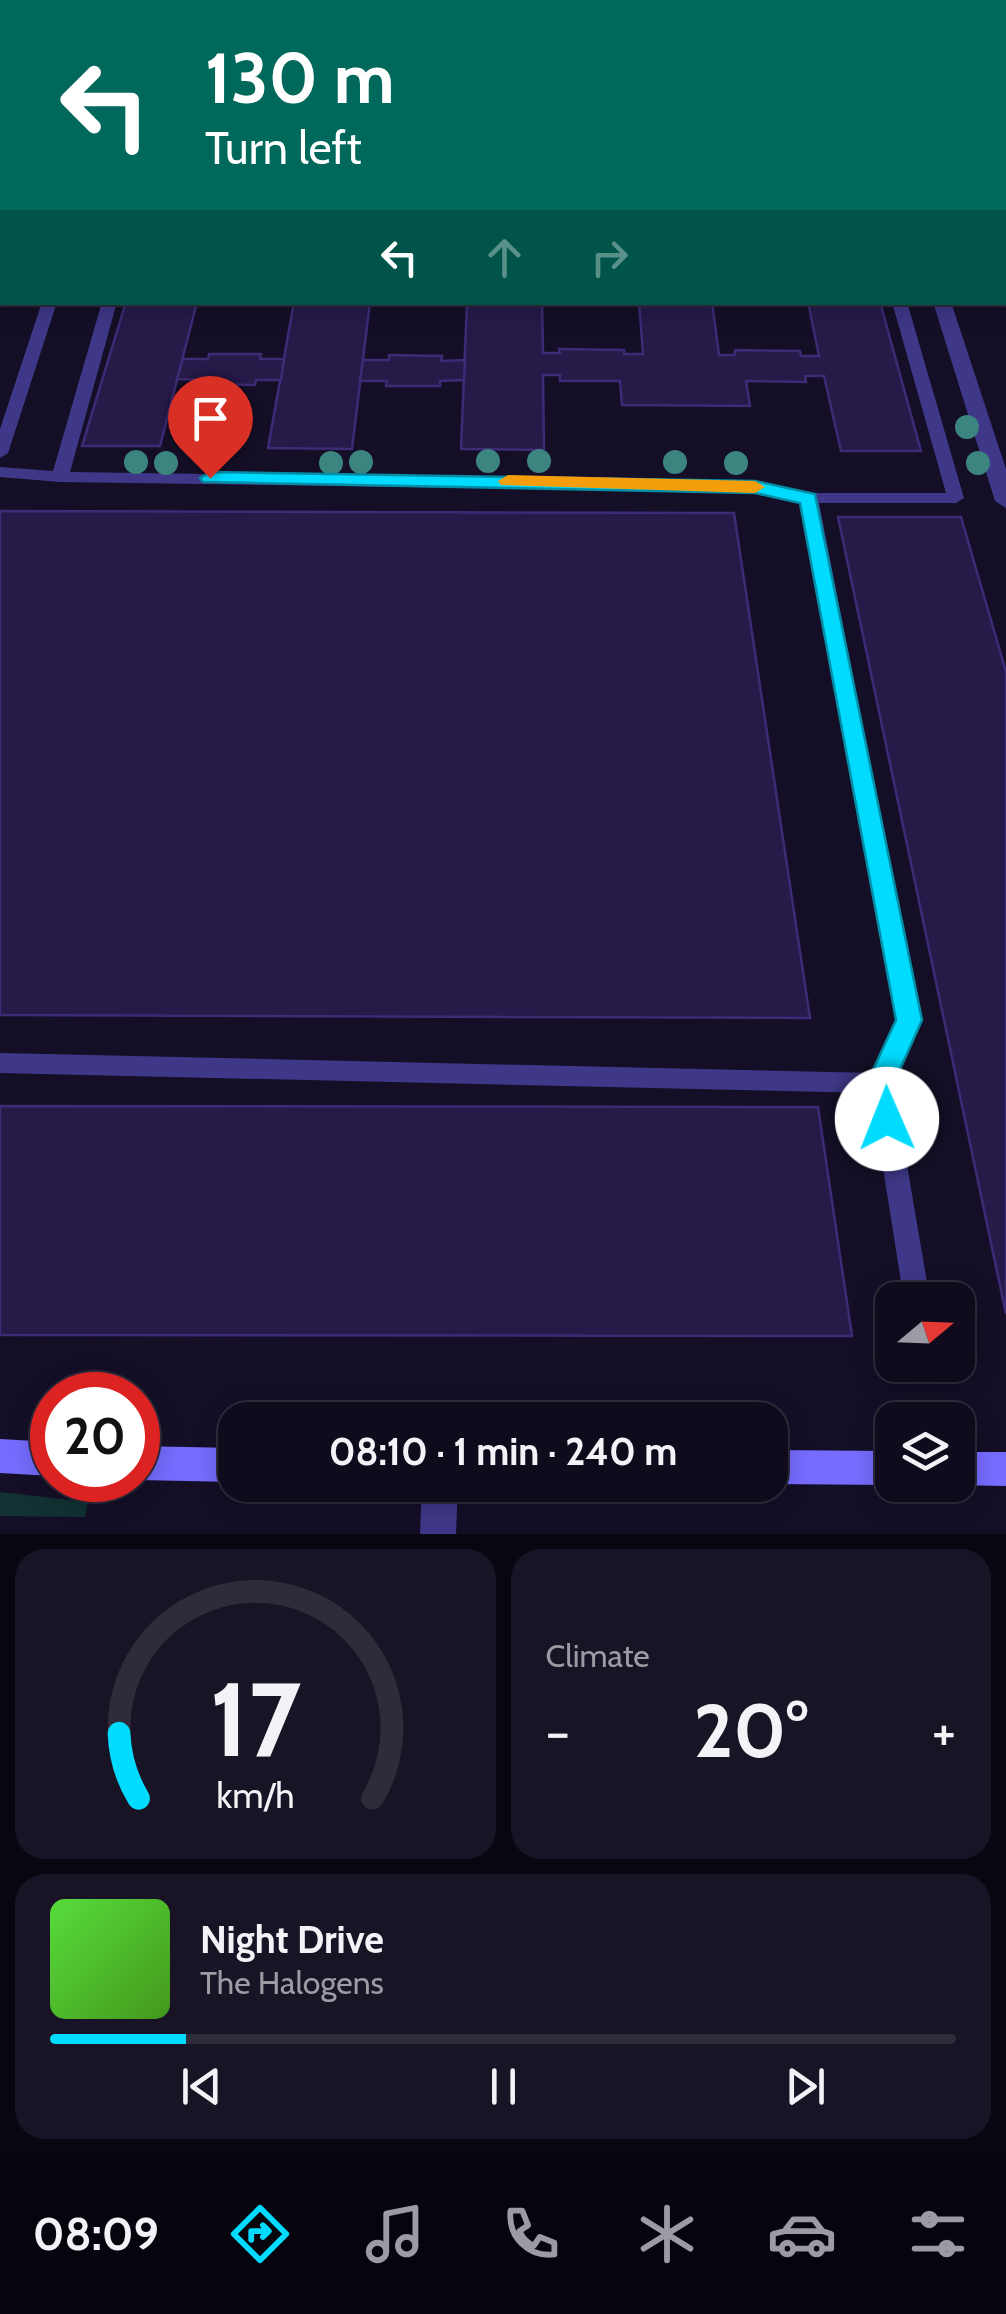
<!DOCTYPE html>
<html lang="en">
<head>
<meta charset="utf-8">
<style>
  :root { --surface:#0f0b1d; --page:#181426; --text:#f1f3f6; --muted:#9b9ba4; --line:#2f2b3b; --accent:#01dbff }
  body { margin:0; font-family:Cabin,sans-serif; background:var(--page); color:var(--text); height:100vh; display:flex; flex-direction:column; font-size:38px; white-space:nowrap }
  * { box-sizing:border-box; margin:0 }
  p { font-size:32px; color:var(--muted) }
  .icon { flex:none; width:55px; height:55px; fill:none; stroke:currentColor; stroke-width:2; stroke-linecap:round; stroke-linejoin:round }
  .map { position:relative; height:1534px; overflow:hidden }
  .side { display:flex; flex-direction:column; gap:15px; padding:15px; background:#080610; flex:1 }
  .side>* { flex:none }
  .guide { position:absolute; left:0px; top:0px; width:1008px; height:305px; box-shadow:0 5px 25px #0003,0 0 0 2px var(--line); background:#00695c; color:#fff; overflow:hidden }
  .needle { width:65px; rotate:71deg }
  .controls { position:absolute; left:875px; top:1282px; display:grid; gap:20px }
  .controls a { display:grid; place-items:center; width:100px; height:100px; border-radius:20px; background:var(--surface); box-shadow:0 5px 25px #0003,0 0 0 2px var(--line); font-size:50px }
  .speed { position:absolute; left:30px; top:1372px; display:flex; gap:20px; font-size:50px; font-weight:700; text-align:center }
  .speed>* { display:grid; place-content:center; width:130px; height:130px; border-radius:50%; background:var(--surface); box-shadow:0 5px 25px #0003,0 0 0 2px var(--line); line-height:1 }
  .speed .limit { border:15px solid #d22; background:#fff; color:#111 }
  .pin { position:absolute; display:grid; place-items:center; width:85px; height:85px; color:#fff; margin:-102px -42px; border-radius:50% 50% 50% 0; rotate:-45deg; box-shadow:0 0 10px #0007 }
  .pin .icon { rotate:45deg }
  .me { position:absolute; width:110px; margin:-55px; rotate:359deg; stroke-linejoin:round; filter:drop-shadow(0 0 8px #0008) }
  .turn { display:flex; align-items:center; gap:35px; height:210px; padding:0 40px; font-size:45px }
  .turn .icon { width:130px; height:130px; stroke-width:2.5 }
  .turn b { display:block; font-size:70px; line-height:85px }
  .lanes { display:flex; align-items:center; height:95px; padding:0 40px; background:#0003; justify-content:center; gap:50px; direction:ltr }
  .lanes .off { opacity:.35 }
  .big { font-size:75px; font-weight:800; line-height:1.1 }
  .side .tile { flex:1; display:flex; flex-direction:column; justify-content:center; gap:15px; min-width:0; padding:0 35px; border-radius:30px; background:var(--page) }
  .side .dial { align-items:center; gap:0 }
  .dial svg { height:260px; overflow:visible; fill:none; stroke:var(--line); stroke-width:7; stroke-linecap:round; text-anchor:middle }
  .dial text { fill:var(--text); stroke:none }
  .song { display:flex; align-items:center; gap:30px }
  .cover { width:120px; height:120px; border-radius:15px; background:linear-gradient(135deg,hsl(110 70% 55%),hsl(100 70% 35%)) }
  .played { height:10px; border-radius:5px; background:linear-gradient(90deg,var(--accent) 15%,var(--line) 15%) }
  .keys { display:flex; justify-content:space-around; direction:ltr }
  .heat { display:flex; justify-content:space-between; align-items:center; font-size:55px; direction:ltr }
  .side .tiles { flex:1; display:grid; gap:15px; grid-template-columns:1fr 1fr }
  .tile:last-child { grid-column:span 2 }
  .trip { position:absolute; left:218px; top:1402px; width:570px; height:100px; border-radius:30px; background:var(--surface); box-shadow:0 5px 25px #0003,0 0 0 2px var(--line); font-weight:800; line-height:100px; text-align:center }
  .dock { display:flex; height:160px; justify-content:space-around; align-items:center; background:#06040c; color:var(--muted) }
  .dock .icon { width:70px; height:70px }
  .dock .selected { color:var(--accent) }
  .dock b { font-size:45px; color:var(--text) }
  .map>svg:first-child { display:block }
</style>
</head>
<body>
<div class="map">
<svg width="1006" height="1534" viewBox="0 0 1006 1534">
  <rect width="100%" height="100%" fill="#140f27"/>
  <polygon fill="#113132" points="0,1492 88,1502 85,1517 0,1516"/>
  <g fill="#261a49" stroke="#3d2b76" stroke-width="2.5">
    <polygon points="0,112 2,112 0,240"/>
    <polygon points="126,302 197,302 160,446 82,446"/>
    <polygon points="294,302 370,302 352,449 268,448"/>
    <polygon points="467,302 542,302 543,353 560,353 559,349 624,350 624,354 643,354 639,302 712,302 719,355 735,355 735,350 800,351 801,356 819,356 808,302 880,302 921,451 841,451 824,376 805,376 806,382 746,381 750,406 622,405 620,381 560,381 560,375 543,375 544,450 461,449"/>
    <polygon points="209,354 261,354 260,359 284,359 281,380 256,380 255,385 202,384 203,380 177,379 183,359 208,359"/>
    <polygon points="389,355 442,356 441,361 465,360 464,380 440,381 440,386 386,386 387,381 360,381 363,360 389,360"/>
    <polygon points="0,511 734,513 810,1018 0,1015"/>
    <polygon points="838,517 961,517 1006,672 1006,1314"/>
    <polygon points="0,1106 818,1107 852,1336 0,1335"/>
  </g>
  <g fill="none" stroke-linecap="round" stroke-linejoin="round">
    <g fill="#3f3888" fill-rule="evenodd">
      <rect x="0" y="91" width="2" height="8"/>
      <rect x="0" y="252" width="2" height="8"/>
      <polygon points="42,302 57,302 8,453 0,458 0,429"/>
      <polygon points="102,302 117,302 70,472 755,482 809,493 946,493 892,302 907,302 964,498 956,503 819,503 920,1020 893,1083 930,1300 904,1300 871,1093 0,1073 0,1053 874,1073 898,1020 801,502 755,492 60,482 0,477 0,467 53,471"/>
    </g>
    <g fill="#3f3888" fill-rule="evenodd">
      <polygon points="933,302 951,302 1006,469 1006,508 995,501"/>
      <polygon points="422,1485 458,1485 456,1534 420,1534"/>
    </g>
    <g fill="#766cff" fill-rule="evenodd">
      <polygon points="0,1439 52,1442 52,1476 0,1473"/>
      <polygon points="138,1446 235,1448 235,1482 138,1480"/>
      <polygon points="770,1450 892,1451 893,1485 770,1484"/>
      <polygon points="958,1452 1006,1452 1006,1486 954,1485 958,1485"/>
    </g>
    <g fill="#ff509c" fill-rule="evenodd">
      <polygon points="176,0 224,0 225,2 177,2"/>
      <polygon points="527,0 590,0 591,2 528,2"/>
      <polygon points="1006,1 1006,11 1005,11 1005,2 999,2"/>
      <rect x="1005" y="41" width="1" height="10"/>
    </g>
  </g>
  <g fill="#3c8480">
    <circle cx="967" cy="427" r="12"/>
    <circle cx="488" cy="461" r="12"/>
    <circle cx="539" cy="461" r="12"/>
    <circle cx="136" cy="462" r="12"/>
    <circle cx="361" cy="462" r="12"/>
    <circle cx="675" cy="462" r="12"/>
    <circle cx="166" cy="463" r="12"/>
    <circle cx="331" cy="463" r="12"/>
    <circle cx="736" cy="463" r="12"/>
    <circle cx="978" cy="463" r="12"/>
  </g>
  <polygon fill="#01dbff" stroke="#018ea6" stroke-width="2.5" points="210,472 755,481 815,494 922,1020 894,1083 900,1119 896,1128 887,1131 877,1128 867,1083 896,1020 800,503 755,493 203,482 200,478"/>
  <polygon fill="#f59e0b" points="508,475 755,481 765,487 755,493 501,485 498,481"/>
</svg>
<div class="controls">
<a><svg class="needle" viewBox="-14 -14 28 28"><path d="M0-13l5 13h-10z" fill="#e53935"/><path d="M0 13l5-13h-10z" fill="#9b9ba4"/></svg></a>
<a><svg class="icon" aria-label="layers" viewBox="0 0 24 24"><path d="M12 4l9 5-9 5-9-5zM3 14l9 5 9-5"/></svg></a>
</div>
<div class="speed"><div class="limit">20</div></div>
<div class="pin" style="left:210px;top:478px;background:#d93025"><svg class="icon" aria-label="arrive" viewBox="0 0 24 24"><path d="M6 21V4h12l-3 4 3 4H6"/></svg></div>
<svg class="me" style="left:887px;top:1119px" viewBox="-20 -20 40 40"><circle r="19" fill="#fff"/><path d="M0-13L10 11 0 6-10 11z" fill="#01dbff"/></svg>
<div class="trip">08:10 · 1 min · 240 m</div>
<div class="guide">
<div class="turn"><svg class="icon" aria-label="left" viewBox="0 0 24 24"><path d="M17 20v-9H6M10 6l-5 5 5 5"/></svg><div><b>130 m</b>Turn left</div></div>
<div class="lanes"><svg class="icon" aria-label="left" viewBox="0 0 24 24"><path d="M17 20v-9H6M10 6l-5 5 5 5"/></svg><svg class="icon off" aria-label="ahead" viewBox="0 0 24 24"><path d="M12 20V5M6 11l6-6 6 6"/></svg><svg class="icon off" aria-label="right" viewBox="0 0 24 24"><path d="M7 20v-9h11M14 6l5 5-5 5"/></svg></div>
</div>
</div>
<section class="side">
<div class="tiles">
<div class="tile dial"><svg viewBox="0 0 100 80">
<path d="M14 69A42 42 0 1 1 86 69"/>
<path d="M14 69A42 42 0 0 1 8 49" stroke="#01dbff"/>
<text x="50" y="56" font-size="32" font-weight="700">17</text>
<text x="50" y="72" font-size="11">km/h</text>
</svg></div>
<div class="tile"><p>Climate</p>
<div class="heat"><a>−</a><b class="big">20°</b><a>+</a></div>
</div>
<div class="tile">
<div class="song"><i class="cover"></i><div><b>Night Drive</b><p>The Halogens</p></div></div>
<div class="played"></div>
<div class="keys"><svg class="icon" aria-label="previous" viewBox="0 0 24 24"><path d="M18 5L8 12l10 7zM5 5v14"/></svg><svg class="icon" aria-label="pause" viewBox="0 0 24 24"><path d="M8 5v14M16 5v14"/></svg><svg class="icon" aria-label="next" viewBox="0 0 24 24"><path d="M6 5l10 7-10 7zM19 5v14"/></svg></div>
</div>
</div>
</section>
<nav class="dock">
<b>08:09</b>
<svg class="icon selected" aria-label="directions" viewBox="0 0 24 24"><path d="M12 3l9 9-9 9-9-9zM9 14v-3h6M13 9l2 2-2 2"/></svg>
<svg class="icon" aria-label="music" viewBox="0 0 24 24"><path d="M9 18V5l10-2v13"/><circle cx="6" cy="18" r="3"/><circle cx="16" cy="16" r="3"/></svg>
<svg class="icon" aria-label="phone" viewBox="0 0 24 24"><path d="M5 4h4l2 5-3 2q2 4 5 5l2-3 5 2v4C11 20 4 13 5 4z"/></svg>
<svg class="icon" aria-label="climate" viewBox="0 0 24 24"><path d="M12 3v18M4 7l16 10M4 17L20 7"/></svg>
<svg class="icon" aria-label="car" viewBox="0 0 24 24"><path d="M5 17H2v-5l4-1 3-4h7l3 4 3 1v5h-3M9 17h6M6 11h13"/><circle cx="7" cy="17" r="2"/><circle cx="17" cy="17" r="2"/></svg>
<svg class="icon" aria-label="filters" viewBox="0 0 24 24"><path d="M4 7h16M4 17h16"/><circle cx="9" cy="7" r="2"/><circle cx="15" cy="17" r="2"/></svg>
</nav>
</body>
</html>
